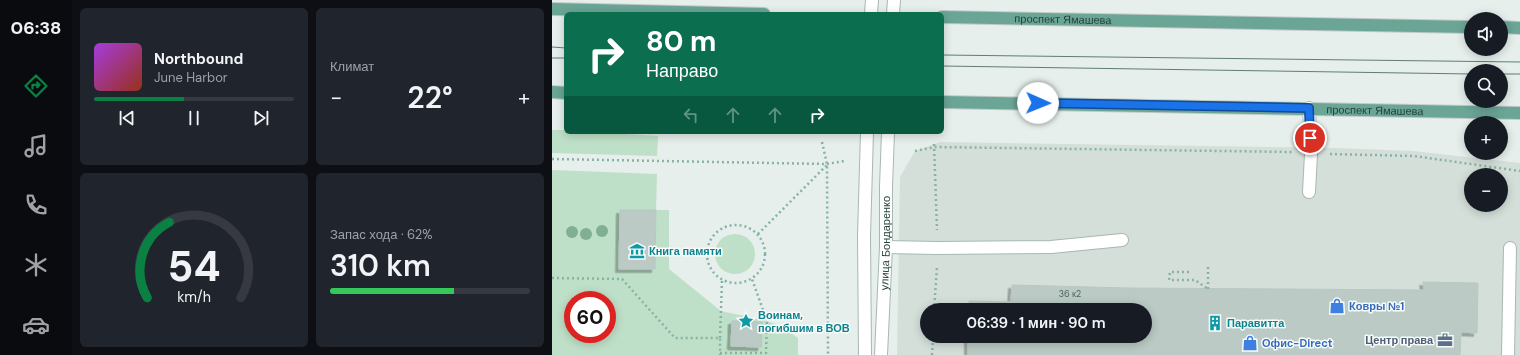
<!DOCTYPE html>
<html lang="ru">
<head>
<meta charset="utf-8">
<style>
  :root { --surface:#171b24; --page:#20242c; --text:#f1f3f6; --muted:#9ea1a6; --line:#363941; --accent:#0b8043 }
  body { margin:0; font-family:"DM Sans",sans-serif; background:var(--page); color:var(--text); height:100vh; display:flex; flex-direction:column; font-size:15px; white-space:nowrap }
  * { box-sizing:border-box; margin:0 }
  p { font-size:13px; color:var(--muted) }
  .icon { flex:none; width:22px; height:22px; fill:none; stroke:currentColor; stroke-width:2; stroke-linecap:round; stroke-linejoin:round }
  .map { position:relative; flex:1; overflow:hidden }
  .details { display:flex; flex-direction:column; gap:8px; padding:8px; background:#0d0f14; width:480px }
  .details>* { flex:none }
  .top-card { position:absolute; left:12px; top:12px; width:380px; height:122px; border-radius:6px; box-shadow:0 2px 10px #0003; background:#0b6e4f; color:#fff; overflow:hidden }
  .tools { position:absolute; left:912px; top:12px; display:grid; gap:8px }
  .tools a { display:grid; place-items:center; width:44px; height:44px; border-radius:50%; background:var(--surface); box-shadow:0 2px 10px #0003; font-size:20px }
  .speed { position:absolute; left:12px; top:291px; display:flex; gap:8px; font-size:20px; font-weight:700; text-align:center }
  .speed>* { display:grid; place-content:center; width:52px; height:52px; border-radius:50%; background:var(--surface); box-shadow:0 2px 10px #0003; line-height:1 }
  .speed .limit { border:6px solid #d22; background:#fff; color:#111 }
  .pin { position:absolute; display:grid; place-items:center; width:34px; height:34px; color:#fff; margin:-17px; border:2px solid #fff; border-radius:50%; box-shadow:0 1px 4px #0007 }
  .me { position:absolute; width:44px; margin:-22px; rotate:91deg; stroke-linejoin:round; filter:drop-shadow(0 0 3px #0008) }
  .turn { display:flex; align-items:center; gap:14px; height:84px; padding:0 16px; font-size:18px }
  .turn .icon { width:52px; height:52px; stroke-width:2.5 }
  .turn b { display:block; font-size:28px; line-height:34px }
  .lanes { display:flex; align-items:center; height:38px; padding:0 16px; background:#0003; justify-content:center; gap:20px; direction:ltr }
  .lanes .off { opacity:.35 }
  .big { font-size:30px; font-weight:600; line-height:1.1 }
  .details .card { flex:1; display:flex; flex-direction:column; justify-content:center; gap:6px; min-width:0; padding:0 14px; border-radius:6px; background:var(--page) }
  .details .dial { align-items:center; gap:0 }
  .dial svg { height:104px; overflow:visible; fill:none; stroke:var(--line); stroke-width:7; stroke-linecap:round; text-anchor:middle }
  .dial text { fill:var(--text); stroke:none }
  .song { display:flex; align-items:center; gap:12px }
  .cover { width:48px; height:48px; border-radius:6px; background:linear-gradient(135deg,hsl(280 70% 55%),hsl(10 70% 35%)) }
  .played { height:4px; border-radius:2px; background:linear-gradient(90deg,var(--accent) 45%,var(--line) 45%) }
  .keys { display:flex; justify-content:space-around; direction:ltr }
  .heat { display:flex; justify-content:space-between; align-items:center; font-size:22px; direction:ltr }
  .charge { height:6px; border-radius:3px; background:linear-gradient(90deg,#34c759 62%,var(--line) 0) }
  .details .tiles { flex:1; display:grid; gap:8px; grid-template-columns:repeat(2,1fr) }
  .trip { position:absolute; left:368px; top:303px; width:232px; height:40px; border-radius:20px; background:var(--surface); box-shadow:0 2px 10px #0003; font-weight:600; line-height:40px; text-align:center }
  main { display:flex; flex:1; min-height:0 }
  .tabs { display:flex; flex-direction:column; width:72px; justify-content:space-around; align-items:center; background:#090b0e; color:var(--muted) }
  .tabs .icon { width:28px; height:28px }
  .tabs .on { color:var(--accent) }
  .tabs b { font-size:18px; color:var(--text) }
  .map>svg:first-child { display:block }
</style>
</head>
<body>
<main>
<nav class="tabs">
<b>06:38</b>
<svg class="icon on" aria-label="directions" viewBox="0 0 24 24"><path d="M12 3l9 9-9 9-9-9zM9 14v-3h6M13 9l2 2-2 2"/></svg>
<svg class="icon" aria-label="music" viewBox="0 0 24 24"><path d="M9 18V5l10-2v13"/><circle cx="6" cy="18" r="3"/><circle cx="16" cy="16" r="3"/></svg>
<svg class="icon" aria-label="phone" viewBox="0 0 24 24"><path d="M5 4h4l2 5-3 2q2 4 5 5l2-3 5 2v4C11 20 4 13 5 4z"/></svg>
<svg class="icon" aria-label="climate" viewBox="0 0 24 24"><path d="M12 3v18M4 7l16 10M4 17L20 7"/></svg>
<svg class="icon" aria-label="car" viewBox="0 0 24 24"><path d="M5 17H2v-5l4-1 3-4h7l3 4 3 1v5h-3M9 17h6M6 11h13"/><circle cx="7" cy="17" r="2"/><circle cx="17" cy="17" r="2"/></svg>
</nav>
<section class="details">
<div class="tiles">
<div class="card">
<div class="song"><i class="cover"></i><div><b>Northbound</b><p>June Harbor</p></div></div>
<div class="played"></div>
<div class="keys"><svg class="icon" aria-label="previous" viewBox="0 0 24 24"><path d="M18 5L8 12l10 7zM5 5v14"/></svg><svg class="icon" aria-label="pause" viewBox="0 0 24 24"><path d="M8 5v14M16 5v14"/></svg><svg class="icon" aria-label="next" viewBox="0 0 24 24"><path d="M6 5l10 7-10 7zM19 5v14"/></svg></div>
</div>
<div class="card"><p>Климат</p>
<div class="heat"><a>−</a><b class="big">22°</b><a>+</a></div>
</div>
<div class="card dial"><svg viewBox="0 0 100 80">
<path d="M14 69A42 42 0 1 1 86 69"/>
<path d="M14 69A42 42 0 0 1 31 11" stroke="#0b8043"/>
<text x="50" y="56" font-size="32" font-weight="700">54</text>
<text x="50" y="72" font-size="11">km/h</text>
</svg></div>
<div class="card"><p>Запас хода · 62%</p><b class="big">310 km</b><div class="charge"></div></div>
</div>
</section>
<div class="map">
<svg width="968" height="355" viewBox="0 0 968 355">
  <defs>
    <filter id="shadow"><feDropShadow dx="-3.5" dy="3.5" stdDeviation="0" flood-color="#0004"/></filter>
  </defs>
  <rect width="100%" height="100%" fill="#e6efeb"/>
  <path fill="#d4dfda" fill-rule="evenodd" d="M388,142L783,148L861,151L968,163V355H345L348,177L363,151ZM919,175H949V205H919ZM375,310H593V336H375Z"/>
  <g fill="#bfe0c8" fill-rule="evenodd">
    <polygon points="0,130 14,130 14,132 42,132 106,136 105,156 0,153"/>
    <path d="M0,170L105,174L104,210H117V269L169,311L215,321L229,326L246,338V355H0ZM21,300H55V334H21Z"/>
    <circle cx="183" cy="254" r="20"/>
  </g>
  <g fill="#bbcac4" stroke="#b8c9c2" filter="url(#shadow)">
    <polygon points="68,210 104,210 103,269 67,269"/>
    <polygon points="871,282 926,283 925,333 909,332 908,355 733,355 733,289 872,290"/>
    <polygon points="460,285 577,288 577,310 417,310 417,301 459,302"/>
    <polygon points="577,288 733,289 733,355 576,355 577,336 593,336 593,310 577,310"/>
    <polygon points="180,321 210,322 209,347 179,346"/>
    <polygon points="180,321 210,322 209,347 179,346"/>
    <polygon points="416,336 577,336 576,355 416,355"/>
  </g>
  <g fill="none" stroke-linecap="round" stroke-linejoin="round">
    <g stroke="#a8b8b2" stroke-width="14">
      <g id="minor">
        <polyline points="319,14 320,0"/>
        <polyline points="341,14 342,0"/>
        <polyline points="757,192 759,154 757,108"/>
        <polyline points="334,247 385,248 499,247 570,240"/>
        <polyline points="313,355 312,236 315,132"/>
        <path id="s1" d="M329,355L334,247V187L336,132"/>
        <polyline points="956,355 958,248"/>
      </g>
    </g>
    <g stroke="#c2cac8" stroke-width="14">
      <g id="major">
        <polyline points="0,9 212,14"/>
        <path id="s2" d="M390,17L919,27"/>
        <polyline points="949,27 968,28"/>
        <polyline points="0,92 14,93"/>
        <path id="s3" d="M390,102L968,113"/>
      </g>
    </g>
    <g stroke="#86b3a5" stroke-width="2.5" stroke-dasharray="2 3" stroke-linecap="butt">
      <polyline points="270,142 275,164 276,355"/>
      <polyline points="382,144 385,230"/>
      <polyline points="363,151 383,147 741,152"/>
      <polyline points="778,154 862,156 968,171"/>
      <polyline points="0,159 275,164 292,161"/>
      <circle cx="184" cy="254" r="29"/>
      <polyline points="206,234 275,165"/>
      <polyline points="637,272 618,272 617,280 643,280 656,289"/>
      <polyline points="0,278 70,279 123,338 168,338 168,355"/>
      <polyline points="656,289 656,265"/>
      <polyline points="382,310 385,267"/>
      <polyline points="168,338 170,280"/>
      <polyline points="168,353 214,353 215,321 200,279"/>
      <polyline points="380,355 381,336"/>
    </g>
    <use href="#minor" stroke="#fff" stroke-width="12"/>
    <use href="#major" stroke="#6aa596" stroke-width="12"/>
    <g stroke="#5f7d75" stroke-width="1">
      <polyline points="0,47 14,48"/>
      <polyline points="390,55 968,62"/>
      <polyline points="0,58 14,58"/>
      <polyline points="390,66 919,74"/>
      <polyline points="949,74 968,74"/>
    </g>
  </g>
  <g fill="#80af93">
    <circle cx="50" cy="231" r="6"/>
    <circle cx="20" cy="232" r="6"/>
    <circle cx="34" cy="234" r="6"/>
  </g>
  <g fill="none" stroke-linecap="round" stroke-linejoin="round">
    <g stroke="#114b97" stroke-width="10">
      <polyline id="route" points="486,103 757,108 758,138"/>
    </g>
    <use href="#route" stroke="#1a73e8" stroke-width="7"/>
  </g>
  <defs>
    <g id="museum-bare" transform="scale(1.2)"><path d="M0-6L6-3V-2H-6V-3ZM-5-1h2V3h-2ZM-1-1h2V3h-2ZM3-1h2V3H3ZM-6 4H6V6H-6Z" fill="#0f9aa8" stroke="#f7fbf9" stroke-width="2.5" paint-order="stroke"/></g>
    <g id="shop-bare" transform="scale(1.2)"><path d="M-5-2.5h2.3a2.7 3.5 0 0 1 5.4 0H5L5.5 6h-11ZM-1.5-2.5h3a1.5 2.3 0 0 0-3 0Z" fill="#3f7fe0" stroke="#f7fbf9" stroke-width="2.5" paint-order="stroke"/></g>
    <g id="sight-bare" transform="scale(1.2)"><path d="M0-6L1.8-2.2L6-1.7L2.9 1.2L3.7 5.4L0 3.3L-3.7 5.4L-2.9 1.2L-6-1.7L-1.8-2.2Z" fill="#0f9aa8" stroke="#f7fbf9" stroke-width="2.5" paint-order="stroke"/></g>
    <g id="building-bare" transform="scale(1.2)"><path d="M-4-6H4V6H1V3H-1V6H-4ZM-2.5-4.3h1.7v1.8h-1.7ZM.8-4.3h1.7v1.8H.8ZM-2.5-1h1.7V.8h-1.7ZM.8-1h1.7V.8H.8Z" fill="#0f9aa8" stroke="#f7fbf9" stroke-width="2.5" paint-order="stroke"/></g>
    <g id="office-bare" transform="scale(1.2)"><path d="M-6-3h4V-5.5h4V-3h4V5H-6ZM-1-4.5V-3h2v-1.5ZM-6 0V1H6V0Z" fill="#5c6f8a" stroke="#f7fbf9" stroke-width="2.5" paint-order="stroke"/></g>
  </defs>
  <g fill-rule="evenodd">
    <use href="#museum-bare" x="85" y="251"/>
    <use href="#shop-bare" x="785" y="306"/>
    <use href="#sight-bare" x="194" y="321"/>
    <use href="#building-bare" x="663" y="323"/>
    <use href="#office-bare" x="893" y="340"/>
    <use href="#shop-bare" x="698" y="343"/>
  </g>
  <g text-anchor="middle" stroke-width="3" stroke-linejoin="round" paint-order="stroke">
    <g font-size="9" fill="#4a645c">
      <text x="518" y="297">36 к2</text>
    </g>
    <g font-size="11" fill="#24423a" stroke="#f7fbf9">
      <text dy="4" stroke="none"><textPath href="#s2" startOffset="121">проспект Ямашева</textPath></text>
      <text dy="4" stroke="none"><textPath href="#s3" startOffset="433">проспект Ямашева</textPath></text>
      <text dy="4" stroke="none"><textPath href="#s1" startOffset="112">улица Бондаренко</textPath></text>
    </g>
    <g font-size="11" font-weight="bold" fill="#0d838f" stroke="#f7fbf9" text-anchor="start">
      <text x="97" y="255">Книга памяти</text>
      <text x="206" y="319">Воинам,<tspan x="206" dy="13">погибшим в ВОВ</tspan></text>
      <text x="675" y="327">Паравитта</text>
    </g>
    <g font-size="11" font-weight="bold" fill="#366cbe" stroke="#f7fbf9" text-anchor="start">
      <text x="797" y="310">Ковры №1</text>
      <text x="710" y="347">Офис-Direct</text>
    </g>
    <g font-size="11" font-weight="bold" fill="#4e5e75" stroke="#f7fbf9" text-anchor="end">
      <text x="881" y="344">Центр права</text>
    </g>
  </g>
</svg>
<div class="tools">
<a><svg class="icon" aria-label="sound" viewBox="0 0 24 24"><path d="M4 9h4l5-4v14l-5-4H4zM17 9q2 3 0 6"/></svg></a>
<a><svg class="icon" aria-label="search" viewBox="0 0 24 24"><circle cx="10" cy="10" r="6"/><path d="M15 15l6 6"/></svg></a>
<a>+</a>
<a>−</a>
</div>
<div class="speed"><div class="limit">60</div></div>
<div class="pin" style="left:758px;top:138px;background:#d93025"><svg class="icon" aria-label="arrive" viewBox="0 0 24 24"><path d="M6 21V4h12l-3 4 3 4H6"/></svg></div>
<svg class="me" style="left:486px;top:103px" viewBox="-20 -20 40 40"><circle r="19" fill="#fff"/><path d="M0-13L10 11 0 6-10 11z" fill="#1a73e8"/></svg>
<div class="trip">06:39 · 1 мин · 90 m</div>
<div class="top-card">
<div class="turn"><svg class="icon" aria-label="right" viewBox="0 0 24 24"><path d="M7 20v-9h11M14 6l5 5-5 5"/></svg><div><b>80 m</b>Направо</div></div>
<div class="lanes"><svg class="icon off" aria-label="left" viewBox="0 0 24 24"><path d="M17 20v-9H6M10 6l-5 5 5 5"/></svg><svg class="icon off" aria-label="ahead" viewBox="0 0 24 24"><path d="M12 20V5M6 11l6-6 6 6"/></svg><svg class="icon off" aria-label="ahead" viewBox="0 0 24 24"><path d="M12 20V5M6 11l6-6 6 6"/></svg><svg class="icon" aria-label="right" viewBox="0 0 24 24"><path d="M7 20v-9h11M14 6l5 5-5 5"/></svg></div>
</div>
</div>
</main>
</body>
</html>
